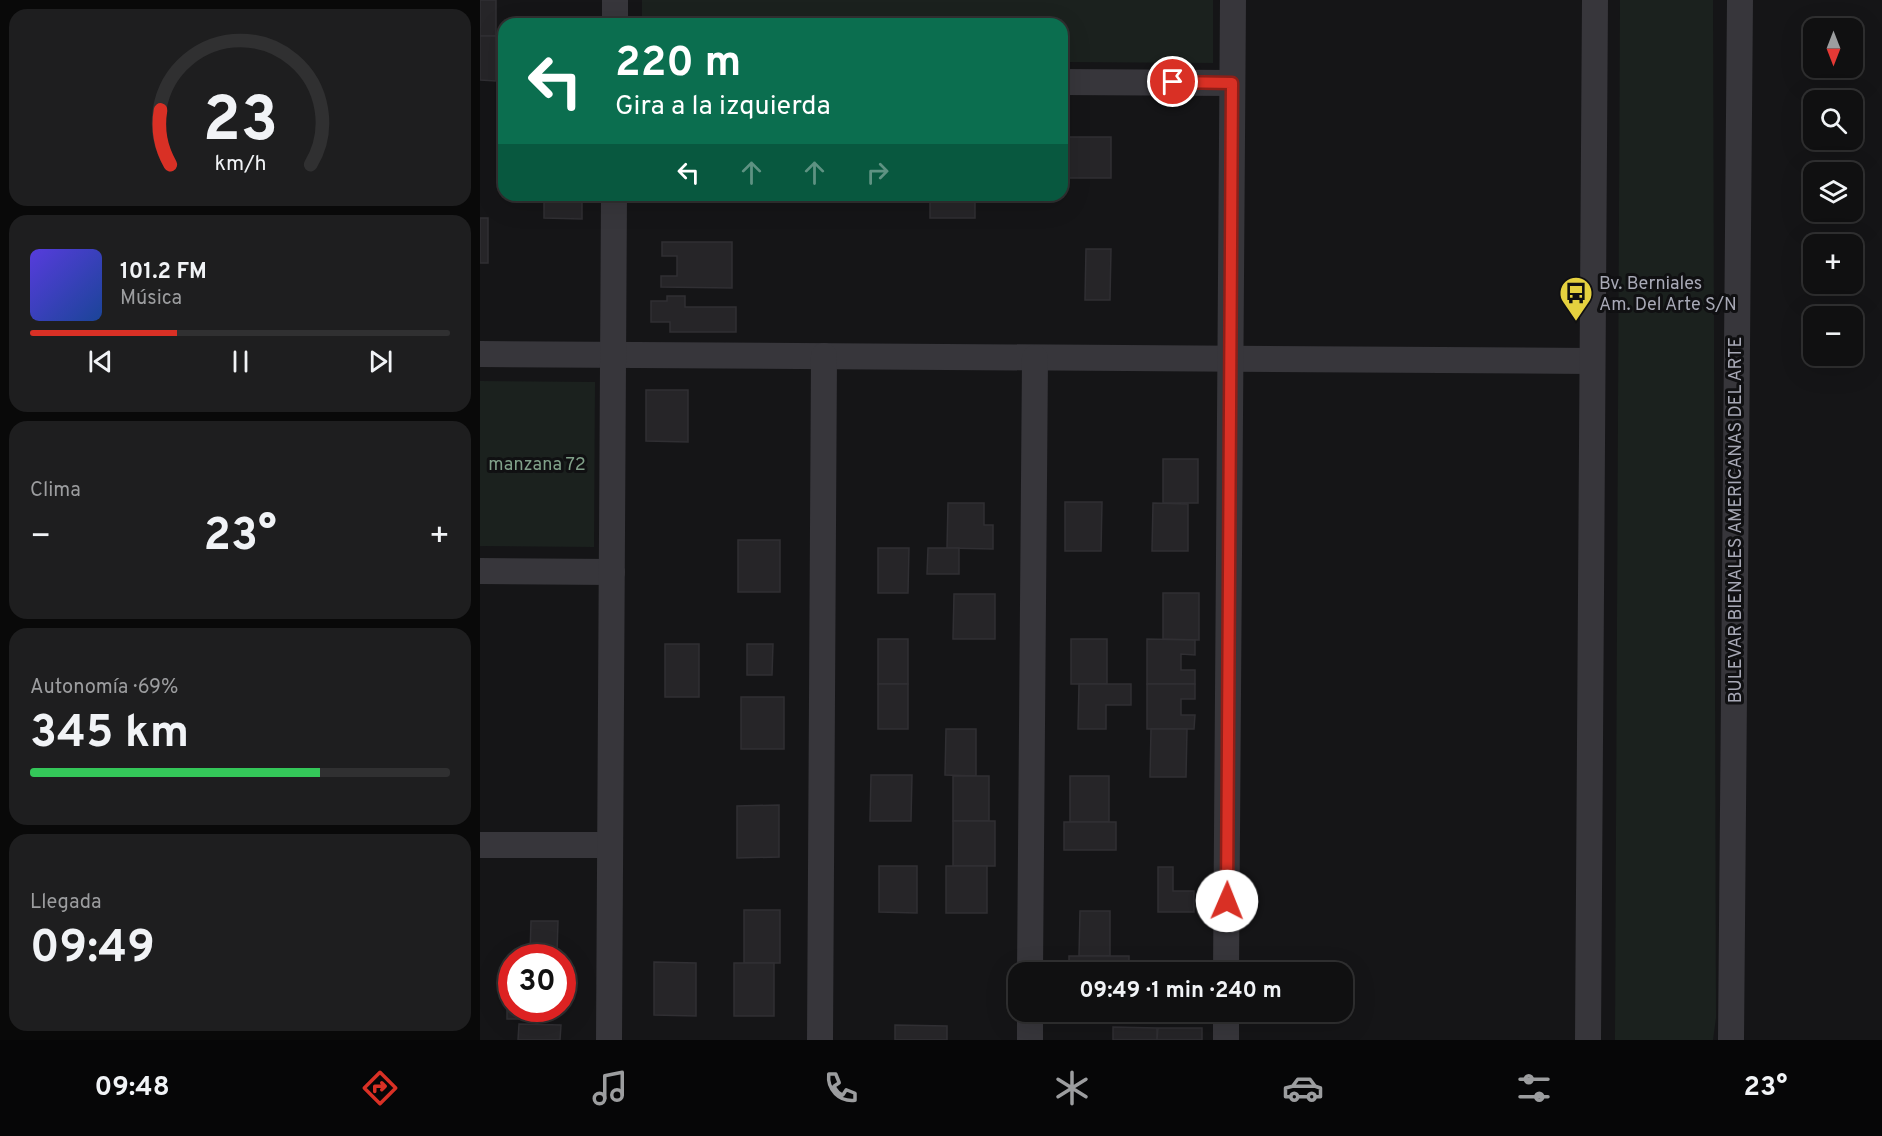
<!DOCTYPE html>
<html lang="es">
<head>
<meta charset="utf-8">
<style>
  :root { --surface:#101011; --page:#1e1e1f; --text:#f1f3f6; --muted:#9c9d9f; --line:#303031; --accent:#d93025 }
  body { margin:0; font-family:Overpass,sans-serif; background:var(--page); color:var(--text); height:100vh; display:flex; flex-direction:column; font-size:22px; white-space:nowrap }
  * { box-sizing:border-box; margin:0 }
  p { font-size:20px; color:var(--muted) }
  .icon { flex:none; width:33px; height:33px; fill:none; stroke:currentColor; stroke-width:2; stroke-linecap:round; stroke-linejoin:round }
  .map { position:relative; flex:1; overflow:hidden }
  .panel { display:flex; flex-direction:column; gap:9px; padding:9px; background:#090909; width:480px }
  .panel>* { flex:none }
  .hud { position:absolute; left:18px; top:18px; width:570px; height:183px; border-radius:18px; box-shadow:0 6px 24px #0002,0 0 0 2px var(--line); background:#0b6e4f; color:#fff; overflow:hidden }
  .needle { width:39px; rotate:180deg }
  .tools { position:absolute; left:1323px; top:18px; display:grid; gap:12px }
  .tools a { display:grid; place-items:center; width:60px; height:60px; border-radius:12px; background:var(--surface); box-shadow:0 6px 24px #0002,0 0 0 2px var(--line); font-size:30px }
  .speed { position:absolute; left:18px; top:944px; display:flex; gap:12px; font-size:30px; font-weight:700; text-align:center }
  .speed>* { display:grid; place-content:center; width:78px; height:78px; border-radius:50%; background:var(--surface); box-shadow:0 6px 24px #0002,0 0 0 2px var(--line); line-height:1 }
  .speed .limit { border:9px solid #d22; background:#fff; color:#111 }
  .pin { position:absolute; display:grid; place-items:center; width:51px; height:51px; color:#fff; margin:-26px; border:3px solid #fff; border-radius:50%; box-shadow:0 2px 6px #0007 }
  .me { position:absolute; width:66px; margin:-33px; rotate:1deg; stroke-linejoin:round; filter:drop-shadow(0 0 4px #0008) }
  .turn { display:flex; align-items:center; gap:21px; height:126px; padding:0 18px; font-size:27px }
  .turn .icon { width:78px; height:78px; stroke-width:2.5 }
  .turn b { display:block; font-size:42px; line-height:51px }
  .lanes { display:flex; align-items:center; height:57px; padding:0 18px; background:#0003; justify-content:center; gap:30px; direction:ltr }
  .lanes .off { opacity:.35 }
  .big { font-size:45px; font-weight:700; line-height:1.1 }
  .panel .tile { flex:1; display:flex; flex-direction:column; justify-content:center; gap:9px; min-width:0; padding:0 21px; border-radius:18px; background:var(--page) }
  .panel .dial { align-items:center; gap:0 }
  .dial svg { height:156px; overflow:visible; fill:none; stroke:var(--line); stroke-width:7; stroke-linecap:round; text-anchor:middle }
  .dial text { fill:var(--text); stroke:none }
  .song { display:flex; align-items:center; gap:18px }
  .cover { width:72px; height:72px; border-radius:9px; background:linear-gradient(135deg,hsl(250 70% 55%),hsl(220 70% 35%)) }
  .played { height:6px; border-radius:3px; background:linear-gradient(90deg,var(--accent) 35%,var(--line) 35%) }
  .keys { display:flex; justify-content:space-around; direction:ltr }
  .heat { display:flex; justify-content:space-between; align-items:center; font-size:33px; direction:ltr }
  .charge { height:9px; border-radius:4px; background:linear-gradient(90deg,#34c759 69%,var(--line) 0) }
  .trip { position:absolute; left:528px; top:962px; width:345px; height:60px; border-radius:18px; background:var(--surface); box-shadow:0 6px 24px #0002,0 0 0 2px var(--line); font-weight:700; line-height:60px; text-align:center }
  .dock { display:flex; height:96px; justify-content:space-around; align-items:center; background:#060607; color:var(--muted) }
  .dock .icon { width:42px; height:42px }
  .dock .selected { color:var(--accent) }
  .dock b { font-size:27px; color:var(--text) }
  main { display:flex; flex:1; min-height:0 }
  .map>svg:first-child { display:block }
</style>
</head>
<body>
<main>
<section class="panel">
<div class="tile dial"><svg viewBox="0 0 100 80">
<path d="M14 69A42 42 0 1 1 86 69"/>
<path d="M14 69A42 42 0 0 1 9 41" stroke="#d93025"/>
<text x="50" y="56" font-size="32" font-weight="700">23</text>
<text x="50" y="72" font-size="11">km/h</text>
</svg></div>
<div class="tile">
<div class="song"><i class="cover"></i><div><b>101.2 FM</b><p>Música</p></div></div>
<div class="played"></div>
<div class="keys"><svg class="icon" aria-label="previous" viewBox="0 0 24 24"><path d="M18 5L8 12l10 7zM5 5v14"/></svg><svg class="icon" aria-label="pause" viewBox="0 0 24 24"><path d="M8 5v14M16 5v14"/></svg><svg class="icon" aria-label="next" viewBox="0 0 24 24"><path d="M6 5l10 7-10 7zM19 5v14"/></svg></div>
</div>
<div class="tile"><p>Clima</p>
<div class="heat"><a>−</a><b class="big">23°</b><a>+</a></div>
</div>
<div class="tile"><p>Autonomía · 69%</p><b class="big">345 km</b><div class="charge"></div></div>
<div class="tile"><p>Llegada</p><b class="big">09:49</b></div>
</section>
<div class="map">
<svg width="1402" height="1040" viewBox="0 0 1402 1040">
  <rect width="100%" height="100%" fill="#151517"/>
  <g fill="#1b211e">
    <polygon points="162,0 733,0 733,63 582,62 582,24 162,24"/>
    <polygon points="1140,0 1233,0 1236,1018 1233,1040 1135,1040"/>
    <polygon points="0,381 115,382 114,547 0,546"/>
  </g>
  <g fill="#262528" stroke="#302f33" stroke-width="1.5">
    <rect x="0" y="0" width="16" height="36"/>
    <polygon points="0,36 16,36 16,81 0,80"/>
    <rect x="587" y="137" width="44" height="41"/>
    <polygon points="64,195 102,195 102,219 64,218"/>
    <rect x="450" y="202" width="45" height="16"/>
    <rect x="0" y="218" width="8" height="45"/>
    <polygon points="182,242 252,242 252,288 181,287 181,276 197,276 197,256 182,256"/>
    <polygon points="606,249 631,249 630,300 605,300"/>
    <polygon points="187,296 205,296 205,307 256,307 256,332 190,332 190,322 171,322 171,301 187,301"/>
    <polygon points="166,390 208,390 208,442 166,441"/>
    <rect x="683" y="459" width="35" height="44"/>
    <polygon points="585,502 622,502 621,551 585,551"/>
    <polygon points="468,503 504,503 504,525 513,525 513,549 467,548"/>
    <polygon points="673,503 708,504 708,551 672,551"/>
    <rect x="258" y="540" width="42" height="52"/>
    <polygon points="398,548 429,548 428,593 398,593"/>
    <polygon points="448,548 479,548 479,574 447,574"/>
    <polygon points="683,593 719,593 719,640 683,639"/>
    <polygon points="474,594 515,594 515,639 473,639"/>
    <rect x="398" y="639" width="30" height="45"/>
    <rect x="591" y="639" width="36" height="45"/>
    <polygon points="667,639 715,640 715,655 701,654 701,670 715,670 715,684 667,684"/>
    <rect x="185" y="644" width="34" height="53"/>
    <polygon points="267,644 293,644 292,675 267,675"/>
    <rect x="398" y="684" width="30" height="45"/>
    <polygon points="599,684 651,684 651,705 626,705 626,729 598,729"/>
    <polygon points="667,684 715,684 715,699 701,699 701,715 715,715 714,729 667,729"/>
    <rect x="261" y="697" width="43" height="52"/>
    <polygon points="466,729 496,729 496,776 465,775"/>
    <polygon points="671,729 707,729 706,777 670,777"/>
    <polygon points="391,775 432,775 431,821 390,821"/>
    <rect x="473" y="776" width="36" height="45"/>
    <rect x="590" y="776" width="39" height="46"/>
    <polygon points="299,805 299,857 257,858 257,806"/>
    <rect x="473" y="821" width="42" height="45"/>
    <rect x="584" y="822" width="52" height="28"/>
    <polygon points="399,866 437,866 437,913 399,912"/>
    <rect x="466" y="866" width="41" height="47"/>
    <polygon points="678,867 693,867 693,891 714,891 714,912 678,912"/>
    <rect x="264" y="910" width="36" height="53"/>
    <polygon points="600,911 630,911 630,956 599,956"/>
    <polygon points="51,921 78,921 77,954 50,954"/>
    <rect x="589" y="956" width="60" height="16"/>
    <polygon points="174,962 216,963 216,1016 174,1015"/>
    <rect x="254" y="963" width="40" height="53"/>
    <polygon points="27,969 32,969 32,1008 69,1008 69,1019 27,1019"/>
    <polygon points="39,1024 81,1025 80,1040 38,1040"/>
    <polygon points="415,1025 467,1026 467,1040 415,1040"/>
    <polygon points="633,1027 677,1028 677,1040 633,1040"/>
    <polygon points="678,1028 722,1028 722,1040 677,1040"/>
  </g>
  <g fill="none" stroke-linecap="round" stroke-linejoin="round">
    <g stroke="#37363b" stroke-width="26">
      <polyline points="135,24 135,0"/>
      <polyline points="582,82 752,83"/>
      <polyline points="0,354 1112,361"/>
      <polyline points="0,571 132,572"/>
      <polyline points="0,845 130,845"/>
      <polyline points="550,972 555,358"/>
      <polyline points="746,972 753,0"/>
      <polyline points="129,1040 134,195"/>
      <polyline points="340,1040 344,356"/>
      <polyline points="550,1040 550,1011"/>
      <polyline points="746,1040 746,1011"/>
      <polyline points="1108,1040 1115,0"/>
      <polyline points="1251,1040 1260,0"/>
    </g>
  </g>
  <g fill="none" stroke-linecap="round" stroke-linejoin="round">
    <g stroke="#8d1f18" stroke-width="15">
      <polyline id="route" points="693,82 752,83 747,901"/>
    </g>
    <use href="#route" stroke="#d93025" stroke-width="10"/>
  </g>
  <defs>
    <g id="bus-pin" transform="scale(1.725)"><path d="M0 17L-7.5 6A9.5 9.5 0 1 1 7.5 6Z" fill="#e5d13f" stroke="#101012"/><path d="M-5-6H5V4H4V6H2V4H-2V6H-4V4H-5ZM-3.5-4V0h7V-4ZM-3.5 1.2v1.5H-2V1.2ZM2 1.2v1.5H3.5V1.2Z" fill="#111"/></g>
  </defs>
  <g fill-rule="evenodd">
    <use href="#bus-pin" x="1096" y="293"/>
  </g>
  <g text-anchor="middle" stroke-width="6" stroke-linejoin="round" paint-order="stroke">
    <g font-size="18" fill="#a8a9b6" stroke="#101012" text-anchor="start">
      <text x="1119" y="289">Bv. Berniales<tspan x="1119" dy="21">Am. Del Arte S/N</tspan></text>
    </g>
    <g font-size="18" fill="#80a089" stroke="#101012">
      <text x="57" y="470">manzana 72</text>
    </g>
    <g font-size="18" fill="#a8a9b6" stroke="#101012">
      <text transform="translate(1255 520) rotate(-90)" y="6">BULEVAR BIENALES AMERICANAS DEL ARTE</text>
    </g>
  </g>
</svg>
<div class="tools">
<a><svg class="needle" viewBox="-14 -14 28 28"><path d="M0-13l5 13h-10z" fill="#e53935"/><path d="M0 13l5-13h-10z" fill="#9c9d9f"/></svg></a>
<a><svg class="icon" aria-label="search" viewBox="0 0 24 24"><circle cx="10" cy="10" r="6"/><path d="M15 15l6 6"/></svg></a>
<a><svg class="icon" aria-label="layers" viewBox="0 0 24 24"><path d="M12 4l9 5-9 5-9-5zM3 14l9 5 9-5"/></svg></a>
<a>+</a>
<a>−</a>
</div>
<div class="speed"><div class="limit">30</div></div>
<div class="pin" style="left:693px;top:82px;background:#d93025"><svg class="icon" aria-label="arrive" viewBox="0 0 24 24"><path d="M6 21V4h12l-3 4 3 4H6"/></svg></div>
<svg class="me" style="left:747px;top:901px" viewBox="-20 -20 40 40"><circle r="19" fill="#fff"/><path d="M0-13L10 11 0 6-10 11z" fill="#d93025"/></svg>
<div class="trip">09:49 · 1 min · 240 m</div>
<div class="hud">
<div class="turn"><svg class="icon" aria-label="left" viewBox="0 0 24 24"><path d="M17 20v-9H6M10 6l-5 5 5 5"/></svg><div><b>220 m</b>Gira a la izquierda</div></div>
<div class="lanes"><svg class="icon" aria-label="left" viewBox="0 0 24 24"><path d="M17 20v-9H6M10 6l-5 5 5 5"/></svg><svg class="icon off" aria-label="ahead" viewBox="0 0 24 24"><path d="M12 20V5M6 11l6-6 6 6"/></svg><svg class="icon off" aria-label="ahead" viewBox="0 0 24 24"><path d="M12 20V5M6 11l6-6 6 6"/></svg><svg class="icon off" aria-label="right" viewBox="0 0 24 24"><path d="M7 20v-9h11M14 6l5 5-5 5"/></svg></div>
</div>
</div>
</main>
<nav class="dock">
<b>09:48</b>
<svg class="icon selected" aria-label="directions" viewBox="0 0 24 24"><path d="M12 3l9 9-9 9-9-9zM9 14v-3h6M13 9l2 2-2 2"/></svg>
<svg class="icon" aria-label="music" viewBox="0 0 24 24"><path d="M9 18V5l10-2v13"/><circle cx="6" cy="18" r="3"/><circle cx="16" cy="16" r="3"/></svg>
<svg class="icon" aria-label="phone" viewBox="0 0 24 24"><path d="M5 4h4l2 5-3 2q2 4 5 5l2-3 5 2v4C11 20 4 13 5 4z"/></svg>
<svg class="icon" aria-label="climate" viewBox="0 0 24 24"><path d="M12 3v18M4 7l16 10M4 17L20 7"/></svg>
<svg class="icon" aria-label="car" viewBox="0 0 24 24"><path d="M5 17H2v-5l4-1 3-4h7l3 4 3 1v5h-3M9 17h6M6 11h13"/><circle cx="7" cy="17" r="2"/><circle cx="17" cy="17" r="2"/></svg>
<svg class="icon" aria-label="filters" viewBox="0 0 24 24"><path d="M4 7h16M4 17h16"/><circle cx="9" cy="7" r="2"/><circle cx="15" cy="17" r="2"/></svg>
<b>23°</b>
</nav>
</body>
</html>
